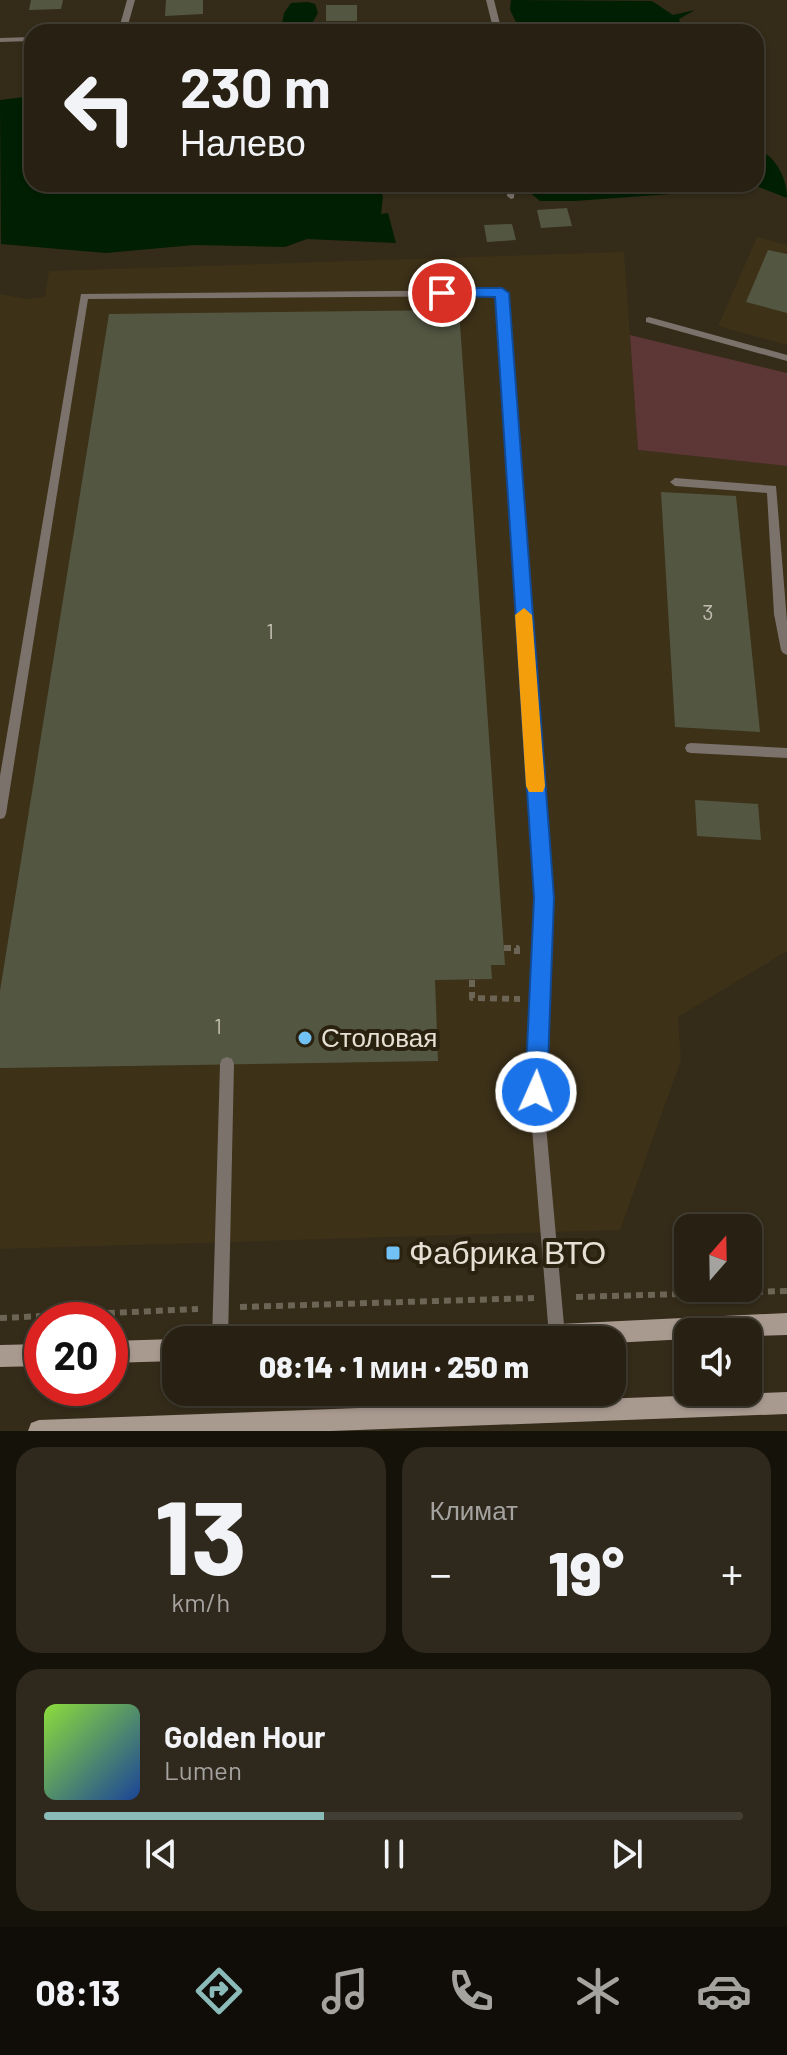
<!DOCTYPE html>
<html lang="ru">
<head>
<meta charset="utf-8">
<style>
  :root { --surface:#272013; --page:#2f281c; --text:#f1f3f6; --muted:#a4a3a0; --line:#433e33; --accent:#8bbbb9 }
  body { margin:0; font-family:Barlow,sans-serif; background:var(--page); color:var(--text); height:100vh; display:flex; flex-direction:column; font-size:30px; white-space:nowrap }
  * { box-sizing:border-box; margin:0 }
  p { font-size:26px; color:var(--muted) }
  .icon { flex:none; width:44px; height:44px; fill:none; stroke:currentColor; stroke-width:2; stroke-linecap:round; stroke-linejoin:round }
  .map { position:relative; height:1431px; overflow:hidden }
  .sheet { display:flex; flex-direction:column; gap:16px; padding:16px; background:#15120a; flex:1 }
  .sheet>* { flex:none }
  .guide { position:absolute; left:24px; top:24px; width:740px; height:168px; border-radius:24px; box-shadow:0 2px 6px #0004,0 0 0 2px var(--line); background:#272013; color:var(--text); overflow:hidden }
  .needle { width:52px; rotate:20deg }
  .tools { position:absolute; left:674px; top:1214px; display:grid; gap:16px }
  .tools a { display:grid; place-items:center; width:88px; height:88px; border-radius:16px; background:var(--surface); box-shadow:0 2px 6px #0004,0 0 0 2px var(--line); font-size:40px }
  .speed { position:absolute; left:24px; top:1302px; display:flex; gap:16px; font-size:40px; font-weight:700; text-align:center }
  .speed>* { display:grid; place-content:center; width:104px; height:104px; border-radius:50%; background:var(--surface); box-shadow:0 2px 6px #0004,0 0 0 2px var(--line); line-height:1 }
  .speed .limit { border:12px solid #d22; background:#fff; color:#111 }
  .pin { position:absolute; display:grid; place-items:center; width:68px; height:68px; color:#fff; margin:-34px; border:4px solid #fff; border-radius:50%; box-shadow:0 2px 8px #0007 }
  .me { position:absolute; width:88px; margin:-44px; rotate:2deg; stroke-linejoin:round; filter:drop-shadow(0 0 6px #0008) }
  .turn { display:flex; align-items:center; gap:28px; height:168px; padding:0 24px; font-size:36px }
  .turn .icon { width:104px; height:104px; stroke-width:2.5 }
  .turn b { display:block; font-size:56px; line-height:68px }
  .big { font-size:60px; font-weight:800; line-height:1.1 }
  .sheet .widget { flex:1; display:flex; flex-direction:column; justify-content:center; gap:12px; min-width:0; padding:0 28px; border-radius:24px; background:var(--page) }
  .sheet .dial { align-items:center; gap:0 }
  .dial b { font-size:104px; line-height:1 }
  .song { display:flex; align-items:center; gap:24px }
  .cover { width:96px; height:96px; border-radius:12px; background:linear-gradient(135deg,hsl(90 70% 55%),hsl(220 70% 35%)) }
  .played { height:8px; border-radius:4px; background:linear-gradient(90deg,var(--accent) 40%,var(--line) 40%) }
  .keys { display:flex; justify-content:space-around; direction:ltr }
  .heat { display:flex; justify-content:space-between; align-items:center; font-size:44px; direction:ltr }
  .sheet .tiles { flex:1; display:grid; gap:16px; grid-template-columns:1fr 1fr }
  .widget:last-child { grid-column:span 2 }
  .trip { position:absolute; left:162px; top:1326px; width:464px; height:80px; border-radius:24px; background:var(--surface); box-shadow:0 2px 6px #0004,0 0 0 2px var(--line); font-weight:800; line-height:80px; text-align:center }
  .tabs { display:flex; height:128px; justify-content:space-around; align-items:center; background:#100d08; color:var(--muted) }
  .tabs .icon { width:56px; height:56px }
  .tabs .on { color:var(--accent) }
  .tabs b { font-size:36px; color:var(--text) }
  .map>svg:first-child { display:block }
</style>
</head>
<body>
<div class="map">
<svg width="787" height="1431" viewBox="0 0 787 1431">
  <rect width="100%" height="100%" fill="#342b19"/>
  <g fill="#3d3118">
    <polygon points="757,237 787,245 787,345 718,326"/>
    <polygon points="624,252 638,450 787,466 787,951 678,1017 681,1060 620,1230 0,1249 0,294 27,299 45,297 49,271"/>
  </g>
  <polygon fill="#5c3735" points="630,335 787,373 787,466 638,450"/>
  <g fill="#001f03">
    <polygon points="511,0 652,1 673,15 695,10 679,19 680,23 699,32 521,32 510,10"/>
    <polygon points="308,2 315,4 318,13 311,25 322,32 276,32 281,29 284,13 291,3"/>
    <polygon points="25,97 32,98 32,184 376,184 383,196 381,214 388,213 396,243 307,239 285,247 194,245 106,253 1,244 0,100"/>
    <path d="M756,142L764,145L765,153C779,163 787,181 787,198L751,184H756Z"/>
    <polygon points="534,184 700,184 699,192 574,201 540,201 527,190"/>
  </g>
  <g fill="#535742">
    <polygon points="31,0 63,0 61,9 29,10"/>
    <polygon points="166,0 203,0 203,14 165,16"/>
    <rect x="326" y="5" width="31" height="16"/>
    <polygon points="567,208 572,226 541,228 537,210"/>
    <polygon points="512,224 516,240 487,242 484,225"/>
    <polygon points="768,250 787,254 787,313 746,302"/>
    <polygon points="459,310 505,965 491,965 492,979 435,980 438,1061 0,1068 0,991 109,314"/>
    <polygon points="661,492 736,496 760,732 675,727"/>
    <polygon points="695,800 758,804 761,840 697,836"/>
  </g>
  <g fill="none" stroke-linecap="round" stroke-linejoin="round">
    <g stroke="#6c6454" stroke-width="6" stroke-dasharray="7 5" stroke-linecap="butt">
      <polyline points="504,948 517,948 517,954"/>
      <polyline points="472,980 472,998 520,999"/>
      <polyline points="576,1297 787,1291"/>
      <polyline points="240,1307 534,1298"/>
      <polyline points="0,1318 198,1309"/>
    </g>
    <g fill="#7c726c" fill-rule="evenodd">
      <polygon points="127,0 135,0 126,32 118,32"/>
      <polygon points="486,0 494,0 502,32 494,32"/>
      <polygon points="32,37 32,41 0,42 0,38"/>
      <polygon points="507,184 515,184 514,198 511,199 507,196"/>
      <polygon points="502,290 507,293 551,898 543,1092 565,1336 563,1340 551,1340 549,1336 529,1092 537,898 498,296 88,299 6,814 4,818 0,819 0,776 81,294"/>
      <polygon points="649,317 787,355 787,361 646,322 646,318"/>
      <polygon points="675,478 776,486 787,621 787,655 783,653 781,650 774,614 767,493 675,486 670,482"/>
      <polygon points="691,743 787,748 787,758 691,753 687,752 685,748 687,744"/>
      <polygon points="227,1057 232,1059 234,1064 228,1340 212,1340 220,1064 222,1059"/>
    </g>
    <g fill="#a99a90" fill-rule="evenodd">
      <polygon points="787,1313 787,1335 748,1336 748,1332 688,1332 688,1339 612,1343 612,1340 447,1340 451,1333 458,1329"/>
      <polygon points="176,1339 176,1361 110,1363 110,1341"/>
      <polygon points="42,1344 42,1366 0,1367 0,1345"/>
      <polygon points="787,1392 787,1414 331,1431 28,1431 31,1423 39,1420"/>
    </g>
  </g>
  <polygon fill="#1a73e8" stroke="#114b97" stroke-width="2" points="442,288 502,288 509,293 554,898 547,1092 544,1099 536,1103 529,1099 525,1092 534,898 495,297 437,296 435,293"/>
  <polygon fill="#f59e0b" points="524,608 532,615 545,786 543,792 529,792 526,786 515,615"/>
  <g fill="#72c1f5" stroke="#2a210f" stroke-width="3">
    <circle cx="305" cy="1038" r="8"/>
    <rect x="385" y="1245" width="16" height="16" rx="4"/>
  </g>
  <g text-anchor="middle" stroke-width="8" stroke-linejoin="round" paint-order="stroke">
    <g font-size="22" fill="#c0bdb0">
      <text x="708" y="620">3</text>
      <text x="270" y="639">1</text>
      <text x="218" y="1034">1</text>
    </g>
    <g font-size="26" fill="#e5dfd4" stroke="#2a210f" text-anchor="start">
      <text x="321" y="1047">Столовая</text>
    </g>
    <g font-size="32" fill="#e5dfd4" stroke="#2a210f" text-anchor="start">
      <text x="409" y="1264">Фабрика ВТО</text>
    </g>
  </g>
</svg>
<div class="tools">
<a><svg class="needle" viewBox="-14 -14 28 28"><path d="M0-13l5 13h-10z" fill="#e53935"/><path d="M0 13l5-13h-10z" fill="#a4a3a0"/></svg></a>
<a><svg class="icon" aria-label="sound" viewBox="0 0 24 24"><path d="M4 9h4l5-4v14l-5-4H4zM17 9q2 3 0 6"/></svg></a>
</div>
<div class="speed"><div class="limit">20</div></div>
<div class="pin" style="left:442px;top:293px;background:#d93025"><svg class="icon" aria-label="arrive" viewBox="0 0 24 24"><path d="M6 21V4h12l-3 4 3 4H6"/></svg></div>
<svg class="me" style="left:536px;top:1092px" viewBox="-20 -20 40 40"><circle r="17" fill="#1a73e8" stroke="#fff" stroke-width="3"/><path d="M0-11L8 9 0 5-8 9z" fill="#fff"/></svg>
<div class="trip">08:14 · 1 мин · 250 m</div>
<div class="guide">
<div class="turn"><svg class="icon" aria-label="left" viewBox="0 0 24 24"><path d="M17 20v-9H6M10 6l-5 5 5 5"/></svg><div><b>230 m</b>Налево</div></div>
</div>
</div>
<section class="sheet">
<div class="tiles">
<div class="widget dial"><b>13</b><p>km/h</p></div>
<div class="widget"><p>Климат</p>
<div class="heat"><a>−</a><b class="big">19°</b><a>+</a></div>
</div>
<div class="widget">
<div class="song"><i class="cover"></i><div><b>Golden Hour</b><p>Lumen</p></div></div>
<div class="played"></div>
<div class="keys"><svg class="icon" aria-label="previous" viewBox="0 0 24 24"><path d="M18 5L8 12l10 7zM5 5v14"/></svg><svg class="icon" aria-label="pause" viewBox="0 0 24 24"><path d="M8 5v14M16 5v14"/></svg><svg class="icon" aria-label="next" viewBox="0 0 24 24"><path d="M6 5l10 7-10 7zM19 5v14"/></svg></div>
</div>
</div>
</section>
<nav class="tabs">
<b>08:13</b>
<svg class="icon on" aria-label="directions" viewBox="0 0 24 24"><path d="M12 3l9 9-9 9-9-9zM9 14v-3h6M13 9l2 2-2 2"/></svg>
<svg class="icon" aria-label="music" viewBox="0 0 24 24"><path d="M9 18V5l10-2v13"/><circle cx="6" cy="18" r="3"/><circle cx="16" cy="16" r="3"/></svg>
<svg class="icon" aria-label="phone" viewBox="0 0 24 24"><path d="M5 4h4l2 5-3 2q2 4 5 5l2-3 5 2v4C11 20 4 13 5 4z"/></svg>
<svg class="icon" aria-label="climate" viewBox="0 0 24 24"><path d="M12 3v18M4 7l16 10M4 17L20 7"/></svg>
<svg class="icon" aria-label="car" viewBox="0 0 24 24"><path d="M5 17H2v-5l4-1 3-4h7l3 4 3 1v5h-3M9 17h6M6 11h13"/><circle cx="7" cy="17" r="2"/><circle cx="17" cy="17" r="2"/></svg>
</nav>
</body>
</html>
